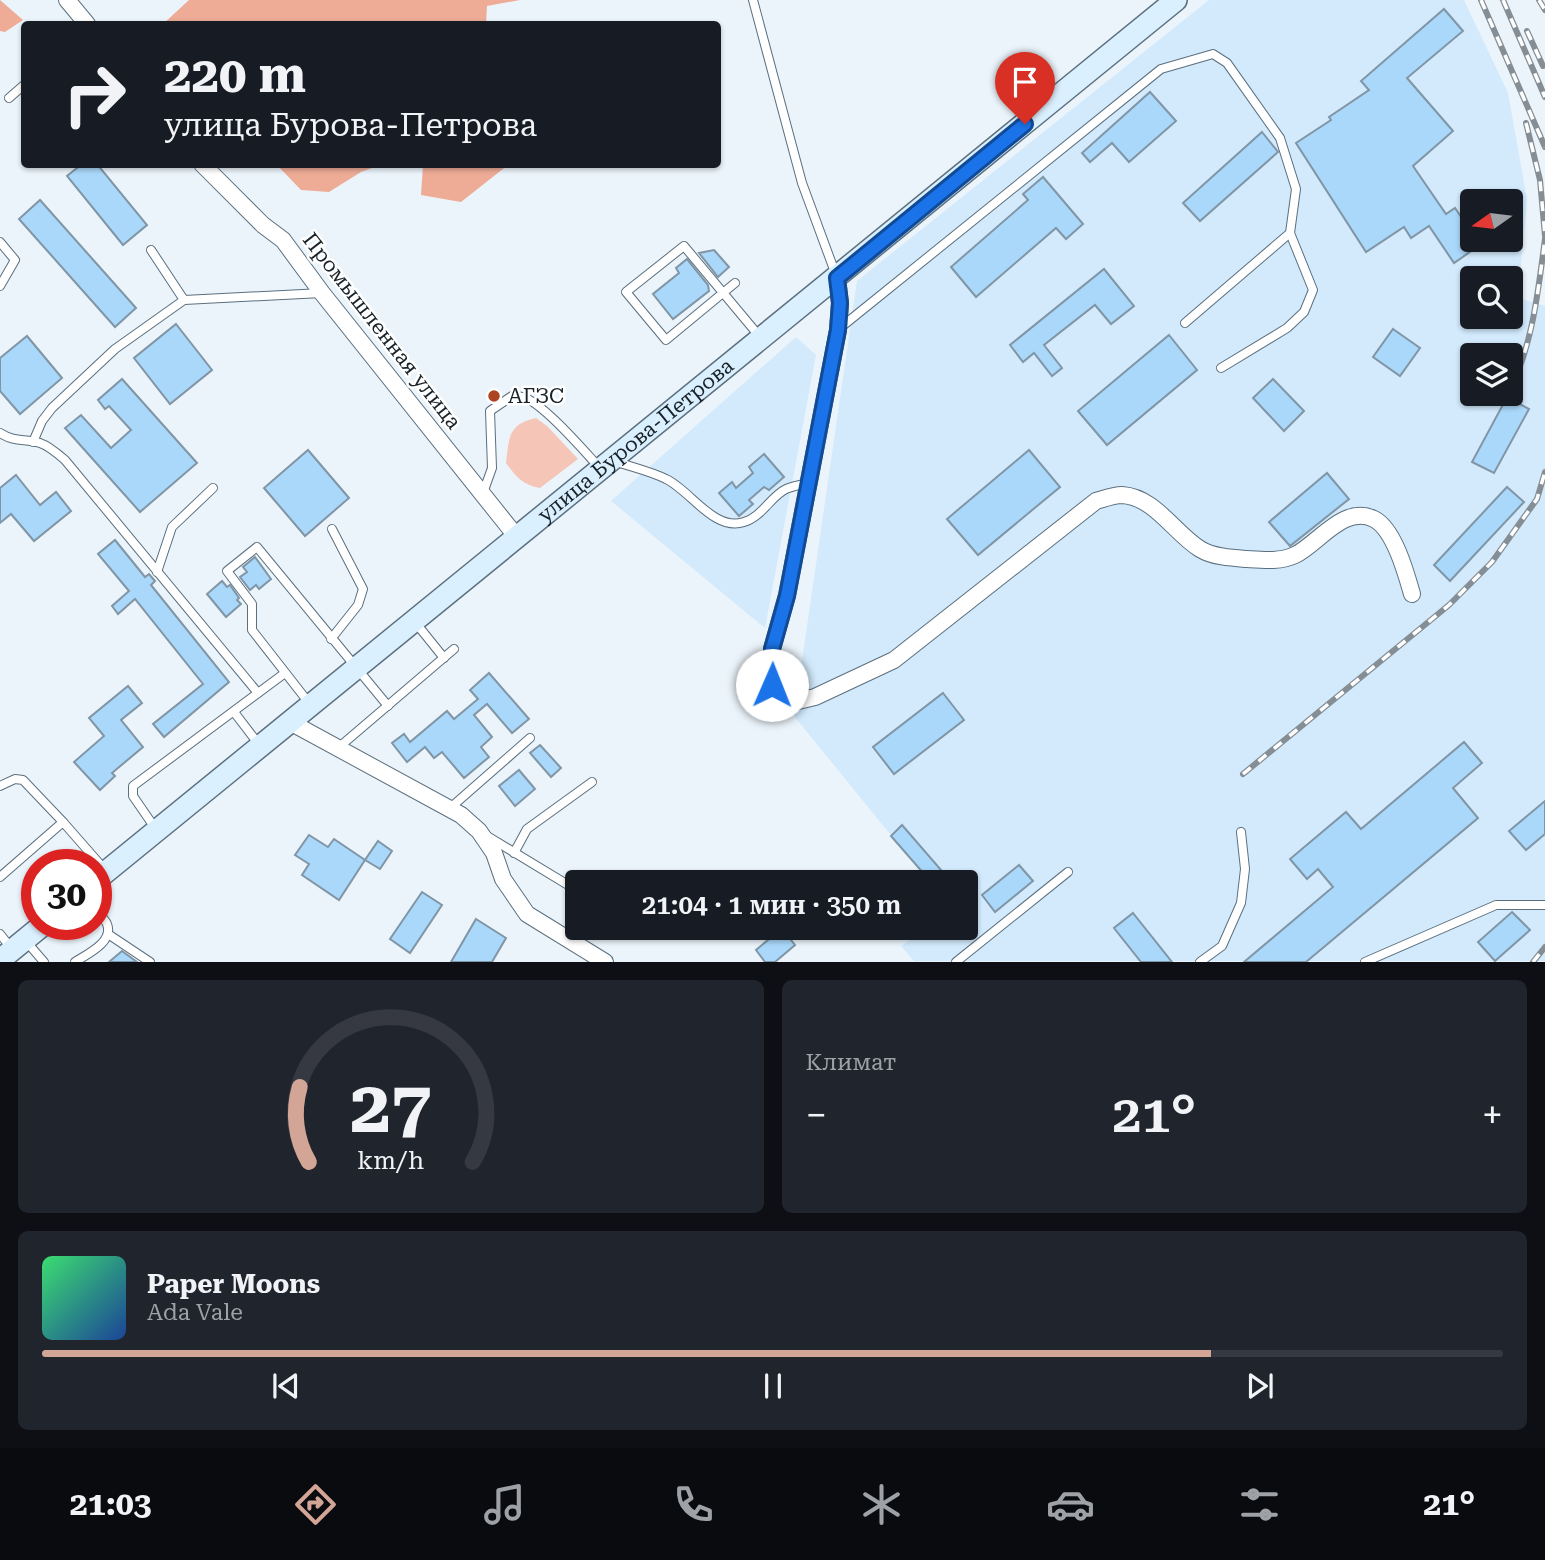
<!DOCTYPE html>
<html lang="ru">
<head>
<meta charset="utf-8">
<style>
  :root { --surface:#171b24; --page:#20242c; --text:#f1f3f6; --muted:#9ea1a6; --line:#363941; --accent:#d2a597 }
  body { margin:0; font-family:"Roboto Serif",serif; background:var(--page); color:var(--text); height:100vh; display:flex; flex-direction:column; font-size:26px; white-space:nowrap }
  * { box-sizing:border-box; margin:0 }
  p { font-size:23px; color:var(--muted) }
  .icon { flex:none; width:38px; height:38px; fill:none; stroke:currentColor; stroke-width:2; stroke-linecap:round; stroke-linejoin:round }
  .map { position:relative; height:962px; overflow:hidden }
  .drawer { display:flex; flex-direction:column; gap:18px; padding:18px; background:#0d0f14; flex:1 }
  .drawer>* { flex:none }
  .top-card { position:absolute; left:21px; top:21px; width:700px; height:147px; border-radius:7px; box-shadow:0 2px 5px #0004; background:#171b24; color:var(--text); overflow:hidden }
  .needle { width:46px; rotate:256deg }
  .buttons { position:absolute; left:1460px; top:189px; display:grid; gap:14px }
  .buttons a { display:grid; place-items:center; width:63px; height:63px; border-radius:7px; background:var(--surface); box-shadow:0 2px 5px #0004; font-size:35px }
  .speed { position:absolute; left:21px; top:849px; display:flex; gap:14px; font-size:35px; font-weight:700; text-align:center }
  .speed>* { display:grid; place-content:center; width:91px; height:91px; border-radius:50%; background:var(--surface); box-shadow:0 2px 5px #0004; line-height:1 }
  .speed .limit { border:10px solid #d22; background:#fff; color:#111 }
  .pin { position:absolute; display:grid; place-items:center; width:60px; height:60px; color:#fff; margin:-72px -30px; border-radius:50% 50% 50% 0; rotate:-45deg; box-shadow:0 0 7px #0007 }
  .pin .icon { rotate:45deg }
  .me { position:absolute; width:77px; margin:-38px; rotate:1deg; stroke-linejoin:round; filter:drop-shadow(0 0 5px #0008) }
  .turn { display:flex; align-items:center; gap:24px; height:147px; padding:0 28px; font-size:32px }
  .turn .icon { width:91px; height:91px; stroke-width:2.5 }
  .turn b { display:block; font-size:49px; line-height:60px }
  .big { font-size:52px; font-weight:600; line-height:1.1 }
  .drawer .card { flex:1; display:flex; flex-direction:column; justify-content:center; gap:10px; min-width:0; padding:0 24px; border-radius:10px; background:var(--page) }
  .drawer .dial { align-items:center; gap:0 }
  .dial svg { height:182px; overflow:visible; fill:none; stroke:var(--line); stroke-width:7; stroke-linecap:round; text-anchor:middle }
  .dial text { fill:var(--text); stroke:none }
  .song { display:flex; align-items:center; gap:21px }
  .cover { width:84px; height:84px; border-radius:10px; background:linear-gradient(135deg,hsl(140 70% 55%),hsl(220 70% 35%)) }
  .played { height:7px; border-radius:4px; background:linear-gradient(90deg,var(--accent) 80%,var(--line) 80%) }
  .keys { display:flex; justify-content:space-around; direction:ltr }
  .heat { display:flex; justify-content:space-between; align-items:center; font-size:38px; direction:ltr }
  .drawer .tiles { flex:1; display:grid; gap:18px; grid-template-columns:1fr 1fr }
  .card:last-child { grid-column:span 2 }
  .trip { position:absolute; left:565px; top:870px; width:413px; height:70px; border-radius:7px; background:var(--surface); box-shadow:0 2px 5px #0004; font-weight:600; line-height:70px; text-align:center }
  .dock { display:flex; height:112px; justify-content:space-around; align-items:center; background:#090b0e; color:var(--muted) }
  .dock .icon { width:49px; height:49px }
  .dock .selected { color:var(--accent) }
  .dock b { font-size:32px; color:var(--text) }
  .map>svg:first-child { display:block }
</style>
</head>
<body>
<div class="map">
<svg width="1545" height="962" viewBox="0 0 1545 962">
  <rect width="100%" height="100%" fill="#ebf4fb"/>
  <g fill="#d2eafc" fill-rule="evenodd">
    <path d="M1209,0H1464L1508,93L1527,199L1518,298L1545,306V961H914L901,946L927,928H966V882H929L794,716L857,281ZM1472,201H1510V240H1472ZM1472,278H1510V317H1472ZM1472,355H1510V394H1472Z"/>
    <polygon points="796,337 816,355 765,628 611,501"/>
  </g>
  <path fill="#f5c6b7" d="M536,418L547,426L578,459L540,488C523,485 516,477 506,463C509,438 508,424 536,418Z"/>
  <g fill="#eeac97">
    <polygon points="0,0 23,20 5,32 0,31"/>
    <polygon points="189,0 520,0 487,6 486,24 163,24"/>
    <polygon points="277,165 380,165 361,172 329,192 301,190"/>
    <polygon points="423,165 423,164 508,165 461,202 421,195"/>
  </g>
  <g fill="#aad8fa" stroke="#8095a5" stroke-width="2">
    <polygon points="1444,9 1463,31 1407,78 1453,131 1413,166 1446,214 1455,208 1472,233 1472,240 1476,240 1480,245 1454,263 1429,226 1411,238 1404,227 1366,252 1296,143 1331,120 1329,117 1369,90 1361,81"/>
    <polygon points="1150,92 1176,121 1129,162 1112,143 1090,162 1082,153"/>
    <polygon points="1262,132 1278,152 1200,221 1183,203"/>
    <polygon points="82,164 97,164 147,225 123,245 67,176"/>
    <polygon points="1043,177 1083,224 1066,239 1056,228 976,297 951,267 1028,200 1023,194"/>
    <polygon points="40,200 136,308 115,327 19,219"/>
    <polygon points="714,250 729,267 718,277 699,253"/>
    <polygon points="687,259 708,285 709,291 673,319 653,294 679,273 676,268"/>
    <polygon points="1104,269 1134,306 1111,324 1095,305 1044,345 1062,368 1052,376 1034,353 1023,362 1010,345"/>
    <polygon points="176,324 212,370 170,404 134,358"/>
    <polygon points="1393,329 1420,348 1400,376 1373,357"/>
    <polygon points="1169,335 1197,370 1107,445 1078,411"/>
    <polygon points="27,336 62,378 20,414 0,391 0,358"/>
    <polygon points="122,379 197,463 140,512 65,428 81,415 111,448 131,430 109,406 105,409 98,400"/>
    <polygon points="1273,379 1304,411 1284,431 1253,398"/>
    <polygon points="1507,397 1529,409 1494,473 1472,462"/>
    <polygon points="308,450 349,498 305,536 264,488"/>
    <polygon points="1029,450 1060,487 978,555 947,519"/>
    <polygon points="764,454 784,477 769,490 764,487 749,500 753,504 739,516 719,493 732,482 736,488 753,473 749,467"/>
    <polygon points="1327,473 1349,499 1290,546 1269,522"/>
    <polygon points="16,475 40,505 56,492 71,511 34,541 11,514 0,523 0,488"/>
    <polygon points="1507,487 1524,502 1450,581 1434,565"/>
    <polygon points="115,540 145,577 149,574 155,581 151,585 229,682 164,737 153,724 203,684 135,599 118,614 112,606 129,591 98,554"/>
    <polygon points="255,557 271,579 259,589 256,585 250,590 240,577 247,572 243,567"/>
    <polygon points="222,581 227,587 230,585 239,598 237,600 241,604 226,617 207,594"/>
    <polygon points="489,673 529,719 512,733 487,704 474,715 492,737 481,747 489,757 464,778 442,752 434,758 425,747 407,762 392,743 404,734 410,742 447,711 454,719 478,699 470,690"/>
    <polygon points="128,686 142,703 121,720 143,747 112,773 115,776 100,790 74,762 104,736 89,718"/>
    <polygon points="943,693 964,720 894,774 873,747"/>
    <polygon points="1464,742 1482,763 1453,788 1478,818 1306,962 1244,962 1333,887 1318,869 1307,879 1290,859 1346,812 1361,829"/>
    <polygon points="540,745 561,768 551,777 530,753"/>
    <polygon points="519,770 535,789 515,806 499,786"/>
    <polygon points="1545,801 1545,834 1526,850 1509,831"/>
    <polygon points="902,825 948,878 943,882 931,882 891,836"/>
    <polygon points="309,835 328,847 334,839 365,860 339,900 302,875 309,864 295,855"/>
    <polygon points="378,841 392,851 380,869 365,860"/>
    <polygon points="1019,865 1033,881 995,912 982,895"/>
    <polygon points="422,892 442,905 410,953 390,939"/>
    <polygon points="1512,912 1530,930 1495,961 1478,942"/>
    <polygon points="1133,913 1172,962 1141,962 1114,928"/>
    <polygon points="476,919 506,938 492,962 451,962"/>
    <polygon points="760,928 772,928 778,934 783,930 795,945 775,962 765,962 756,950 769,939"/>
    <polygon points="122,951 137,962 109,962"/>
  </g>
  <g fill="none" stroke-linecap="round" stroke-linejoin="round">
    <g stroke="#5b6f7e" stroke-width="10">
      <g id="service">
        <polyline points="753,0 802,183 836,275"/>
        <polyline points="9,98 24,85"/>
        <polyline points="0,242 15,260 0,286"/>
        <polyline points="151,250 184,300 322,293"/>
        <polyline points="735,283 666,340 626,292 684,246 760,337"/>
        <polyline points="1185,323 1290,233"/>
        <polyline points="840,328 1161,69 1213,54 1227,63 1280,138 1296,189 1290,233 1313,290 1304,312 1287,328 1221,368"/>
        <path d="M0,433C16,443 24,438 40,443C49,446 57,453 65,460L258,693"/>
        <polyline points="33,442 42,421 52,408 115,349 184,300"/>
        <path d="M614,461C631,467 650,471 666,479C690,490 714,532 744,522C762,517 771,496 786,489C792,486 801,485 807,483"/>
        <path d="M483,493L492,468L490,411L512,396C516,397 520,396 523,397C543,403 584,451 599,467"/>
        <polyline points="157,572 172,527 213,488"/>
        <polyline points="415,622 444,658"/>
        <polyline points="331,639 358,605 363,589 332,529"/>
        <polyline points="309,703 252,630 252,604 227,571 257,547 388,706"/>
        <polyline points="234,712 260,746"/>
        <polyline points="338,748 454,649"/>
        <polyline points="0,786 15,779 23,780 63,822"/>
        <polyline points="449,809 530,738"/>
        <polyline points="155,828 133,796 133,786 285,673"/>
        <polyline points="487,836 578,891"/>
        <polyline points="514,853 527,829 592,782"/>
        <polyline points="0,877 63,822 105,870"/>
        <polyline points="0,934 11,948"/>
        <polyline points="108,934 150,962"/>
        <polyline points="25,940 44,962"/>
        <path d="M75,962C87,954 114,942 107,924C105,919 99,914 96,910"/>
        <polyline points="956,962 1068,872"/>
        <polyline points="1200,962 1222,946 1241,903 1245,869 1241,832"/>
        <polyline points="1365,962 1496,905 1545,905"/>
      </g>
    </g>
    <g stroke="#5b6f7e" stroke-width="18">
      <g id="minor">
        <polyline points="67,0 87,24"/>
        <polyline points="202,164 263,225 283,240 322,293 516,536"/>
        <path d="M837,278L840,303L838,330L787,595L772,649V685L783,700L794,702L815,697L894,660L1096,501C1103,499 1114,495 1122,495C1155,497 1174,533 1200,549C1213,557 1232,558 1247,559C1262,560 1281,562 1295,555C1318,544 1344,504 1374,519C1394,529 1406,573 1412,594"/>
        <polyline points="290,722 461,815 479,831 494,853 503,879 527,914 605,962"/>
      </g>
    </g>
    <g stroke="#5b6f7e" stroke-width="24">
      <g id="secondary">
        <path id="s1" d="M96,880L1176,0"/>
        <polyline points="0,960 44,924"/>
      </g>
    </g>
    <use href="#service" stroke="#fff" stroke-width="8"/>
    <use href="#minor" stroke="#fff" stroke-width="16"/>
    <use href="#secondary" stroke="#dbf0fe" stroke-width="21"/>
    <g stroke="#858e95" stroke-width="6">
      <g id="rail">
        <polyline points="1481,0 1545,147"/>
        <polyline points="1503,0 1545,97"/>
        <polyline points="1539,0 1545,10"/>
        <polyline points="1527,31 1543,66"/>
        <polyline points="1526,123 1540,180 1545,236"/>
        <path d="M1510,390C1533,343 1538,291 1545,239"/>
        <polyline points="1243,774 1449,605 1492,562 1537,499 1545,472"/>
        <polyline points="1533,962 1545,947"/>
      </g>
    </g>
    <use href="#rail" stroke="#fff" stroke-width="3.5" stroke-dasharray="10" stroke-linecap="butt"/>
  </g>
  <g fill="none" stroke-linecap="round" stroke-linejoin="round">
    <g stroke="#114b97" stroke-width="18">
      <polyline id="route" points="772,685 772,649 787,596 838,330 840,303 837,278 1025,124"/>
    </g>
    <use href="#route" stroke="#1a73e8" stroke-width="12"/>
  </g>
  <circle fill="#ad4523" stroke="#fff" stroke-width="2.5" cx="494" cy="396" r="7"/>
  <g text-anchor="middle" stroke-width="5" stroke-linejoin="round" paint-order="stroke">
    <g font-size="21" fill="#192228" stroke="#fff">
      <text transform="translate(382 331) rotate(52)" y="7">Промышленная улица</text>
      <text dy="7" stroke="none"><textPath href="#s1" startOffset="696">улица Бурова-Петрова</textPath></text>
    </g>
    <g font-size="21" fill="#192228" stroke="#fff" text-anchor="start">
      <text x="508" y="403">АГЗС</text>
    </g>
  </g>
</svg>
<div class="buttons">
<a><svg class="needle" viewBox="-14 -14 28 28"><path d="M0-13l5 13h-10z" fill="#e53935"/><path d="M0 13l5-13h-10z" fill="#9ea1a6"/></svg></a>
<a><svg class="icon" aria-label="search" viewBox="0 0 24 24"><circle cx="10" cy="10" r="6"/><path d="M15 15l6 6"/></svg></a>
<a><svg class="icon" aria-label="layers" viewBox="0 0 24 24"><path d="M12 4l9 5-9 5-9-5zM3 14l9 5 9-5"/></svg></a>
</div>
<div class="speed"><div class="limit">30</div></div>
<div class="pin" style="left:1025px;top:124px;background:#d93025"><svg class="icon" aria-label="arrive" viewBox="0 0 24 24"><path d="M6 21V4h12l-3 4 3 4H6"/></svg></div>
<svg class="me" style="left:772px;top:685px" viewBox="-20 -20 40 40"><circle r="19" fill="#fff"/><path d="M0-13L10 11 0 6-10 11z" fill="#1a73e8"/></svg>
<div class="trip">21:04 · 1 мин · 350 m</div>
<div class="top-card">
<div class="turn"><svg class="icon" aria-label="right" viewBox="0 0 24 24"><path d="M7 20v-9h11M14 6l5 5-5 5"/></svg><div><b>220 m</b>улица Бурова-Петрова</div></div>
</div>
</div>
<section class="drawer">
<div class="tiles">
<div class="card dial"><svg viewBox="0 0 100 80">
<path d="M14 69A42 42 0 1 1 86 69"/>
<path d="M14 69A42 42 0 0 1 10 36" stroke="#d2a597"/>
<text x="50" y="56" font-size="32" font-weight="700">27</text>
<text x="50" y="72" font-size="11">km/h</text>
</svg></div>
<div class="card"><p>Климат</p>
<div class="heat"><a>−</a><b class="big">21°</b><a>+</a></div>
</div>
<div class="card">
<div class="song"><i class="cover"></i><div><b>Paper Moons</b><p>Ada Vale</p></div></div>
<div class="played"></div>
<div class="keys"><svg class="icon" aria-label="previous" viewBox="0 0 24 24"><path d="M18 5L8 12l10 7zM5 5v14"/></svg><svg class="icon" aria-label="pause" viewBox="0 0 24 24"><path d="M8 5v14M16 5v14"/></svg><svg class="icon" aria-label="next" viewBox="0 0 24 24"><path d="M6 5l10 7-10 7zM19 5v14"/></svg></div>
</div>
</div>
</section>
<nav class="dock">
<b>21:03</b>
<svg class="icon selected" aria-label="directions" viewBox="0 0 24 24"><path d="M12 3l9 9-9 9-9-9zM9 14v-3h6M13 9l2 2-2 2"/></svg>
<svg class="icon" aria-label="music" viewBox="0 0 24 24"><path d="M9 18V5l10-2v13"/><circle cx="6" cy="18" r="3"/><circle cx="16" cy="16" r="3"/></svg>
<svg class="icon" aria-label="phone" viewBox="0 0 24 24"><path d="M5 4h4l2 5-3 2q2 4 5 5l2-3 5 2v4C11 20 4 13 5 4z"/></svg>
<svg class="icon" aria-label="climate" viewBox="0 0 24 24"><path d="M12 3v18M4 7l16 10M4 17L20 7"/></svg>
<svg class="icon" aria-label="car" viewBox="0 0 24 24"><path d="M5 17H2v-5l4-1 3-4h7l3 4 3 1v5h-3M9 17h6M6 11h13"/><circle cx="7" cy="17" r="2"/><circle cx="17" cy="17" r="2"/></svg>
<svg class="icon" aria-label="filters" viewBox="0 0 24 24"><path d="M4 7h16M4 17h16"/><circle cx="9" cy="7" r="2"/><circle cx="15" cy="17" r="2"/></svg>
<b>21°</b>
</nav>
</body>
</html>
